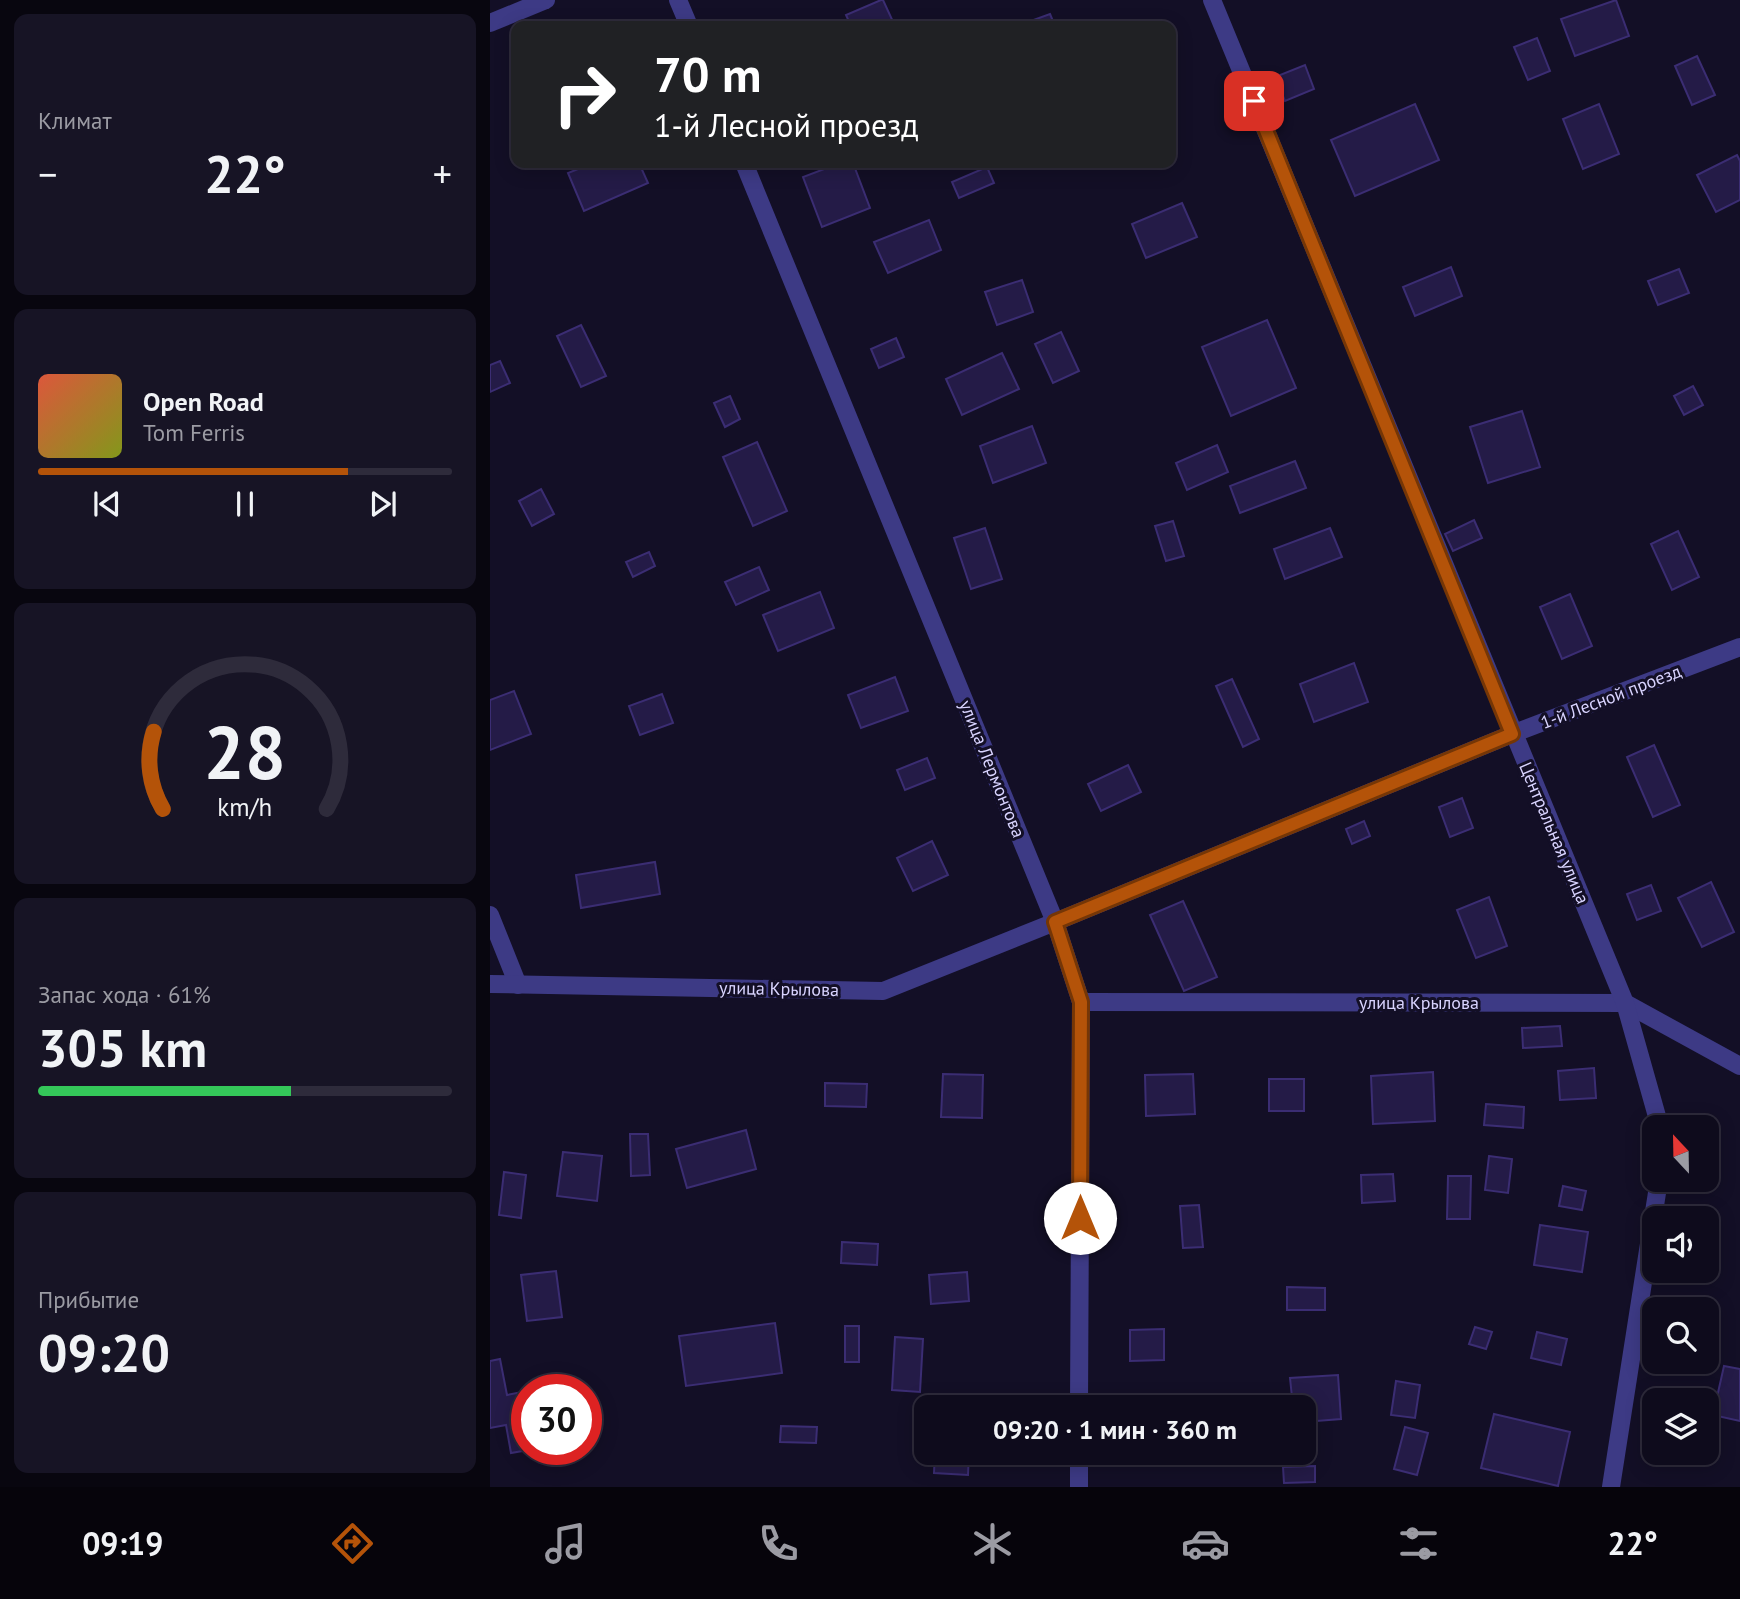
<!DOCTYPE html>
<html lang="ru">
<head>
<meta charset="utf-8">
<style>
  :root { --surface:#0e0b1c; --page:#171425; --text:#f1f3f6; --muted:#9b9ba3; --line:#2e2b3b; --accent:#b45309 }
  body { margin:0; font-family:"PT Sans",sans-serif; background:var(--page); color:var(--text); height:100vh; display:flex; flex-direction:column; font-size:26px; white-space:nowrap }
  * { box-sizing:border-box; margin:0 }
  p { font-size:23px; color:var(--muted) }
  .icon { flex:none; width:38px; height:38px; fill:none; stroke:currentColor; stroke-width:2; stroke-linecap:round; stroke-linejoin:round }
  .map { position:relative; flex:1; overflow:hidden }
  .side { display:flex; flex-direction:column; gap:14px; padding:14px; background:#08060f; width:490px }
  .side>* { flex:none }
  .banner { position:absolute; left:21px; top:21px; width:665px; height:147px; border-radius:14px; box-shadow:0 4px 18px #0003,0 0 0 2px var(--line); background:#202124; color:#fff; overflow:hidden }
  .needle { width:46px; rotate:338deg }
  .controls { position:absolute; left:1152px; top:1115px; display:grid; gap:14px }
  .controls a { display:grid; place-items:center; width:77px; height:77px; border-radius:14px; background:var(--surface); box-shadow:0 4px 18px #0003,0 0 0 2px var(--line); font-size:35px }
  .speed { position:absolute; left:21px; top:1374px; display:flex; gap:14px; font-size:35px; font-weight:700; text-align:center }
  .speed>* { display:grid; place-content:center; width:91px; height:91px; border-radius:50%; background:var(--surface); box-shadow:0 4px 18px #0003,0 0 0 2px var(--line); line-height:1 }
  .speed .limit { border:10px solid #d22; background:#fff; color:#111 }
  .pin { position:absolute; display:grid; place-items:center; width:60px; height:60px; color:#fff; margin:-30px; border-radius:14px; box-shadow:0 4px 10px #0006 }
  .me { position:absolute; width:77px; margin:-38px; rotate:0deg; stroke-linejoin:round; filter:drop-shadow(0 0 5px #0008) }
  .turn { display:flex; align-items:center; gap:24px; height:147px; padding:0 28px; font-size:32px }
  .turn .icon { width:91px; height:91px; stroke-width:2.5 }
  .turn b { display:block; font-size:49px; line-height:60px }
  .big { font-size:52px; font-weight:600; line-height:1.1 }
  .side .widget { flex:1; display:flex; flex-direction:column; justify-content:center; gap:10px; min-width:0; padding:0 24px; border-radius:14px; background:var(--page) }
  .side .dial { align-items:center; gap:0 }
  .dial svg { height:182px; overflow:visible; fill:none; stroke:var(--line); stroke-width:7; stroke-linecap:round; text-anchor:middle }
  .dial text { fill:var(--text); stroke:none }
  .song { display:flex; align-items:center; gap:21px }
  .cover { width:84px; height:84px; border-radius:10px; background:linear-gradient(135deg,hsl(10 70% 55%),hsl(70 70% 35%)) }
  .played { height:7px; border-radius:4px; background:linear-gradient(90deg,var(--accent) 75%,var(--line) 75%) }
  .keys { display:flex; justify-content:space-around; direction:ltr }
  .heat { display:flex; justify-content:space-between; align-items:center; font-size:38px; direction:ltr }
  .charge { height:10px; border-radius:5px; background:linear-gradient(90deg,#34c759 61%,var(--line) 0) }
  .trip { position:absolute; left:424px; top:1395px; width:402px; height:70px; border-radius:14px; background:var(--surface); box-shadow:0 4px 18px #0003,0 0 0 2px var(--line); font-weight:600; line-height:70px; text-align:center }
  .dock { display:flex; height:112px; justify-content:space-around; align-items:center; background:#06040b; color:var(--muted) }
  .dock .icon { width:49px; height:49px }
  .dock .current { color:var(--accent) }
  .dock b { font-size:32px; color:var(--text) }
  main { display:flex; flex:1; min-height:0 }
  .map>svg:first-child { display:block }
</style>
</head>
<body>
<main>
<section class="side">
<div class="widget"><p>Климат</p>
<div class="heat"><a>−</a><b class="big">22°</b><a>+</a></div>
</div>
<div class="widget">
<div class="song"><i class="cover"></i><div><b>Open Road</b><p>Tom Ferris</p></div></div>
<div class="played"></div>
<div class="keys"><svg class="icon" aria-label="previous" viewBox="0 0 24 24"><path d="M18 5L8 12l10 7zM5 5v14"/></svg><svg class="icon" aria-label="pause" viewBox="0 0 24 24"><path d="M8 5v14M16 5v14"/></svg><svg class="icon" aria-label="next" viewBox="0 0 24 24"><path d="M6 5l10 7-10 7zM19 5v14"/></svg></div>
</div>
<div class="widget dial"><svg viewBox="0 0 100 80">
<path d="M14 69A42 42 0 1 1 86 69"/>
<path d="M14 69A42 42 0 0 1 10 35" stroke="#b45309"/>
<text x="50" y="56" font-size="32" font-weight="700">28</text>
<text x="50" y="72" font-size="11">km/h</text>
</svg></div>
<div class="widget"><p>Запас хода · 61%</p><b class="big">305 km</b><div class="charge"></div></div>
<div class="widget"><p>Прибытие</p><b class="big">09:20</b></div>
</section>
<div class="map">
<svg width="1250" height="1487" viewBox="0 0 1250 1487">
  <rect width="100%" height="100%" fill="#130f26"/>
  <g fill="#241b47" stroke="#3b2d73" stroke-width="2">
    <polygon points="391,0 393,0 405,26 361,26 356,15"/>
    <polygon points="1126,0 1139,36 1085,56 1071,19"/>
    <polygon points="560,14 565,26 527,26"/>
    <polygon points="1047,38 1060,71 1038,80 1024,47"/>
    <polygon points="1207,56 1225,95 1202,105 1185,66"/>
    <polygon points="815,65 824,89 795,101 785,77"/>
    <polygon points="925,104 949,160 865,196 841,140"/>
    <polygon points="1109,104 1129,154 1093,169 1073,119"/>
    <polygon points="1247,155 1250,161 1250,200 1226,212 1207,175"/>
    <polygon points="103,163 149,163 158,183 94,211 78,173"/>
    <polygon points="350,163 363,163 380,208 332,227 313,177"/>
    <polygon points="497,167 504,183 469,198 462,182"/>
    <polygon points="692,203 707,237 656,258 642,224"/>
    <polygon points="439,220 451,250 398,273 384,242"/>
    <polygon points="961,267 972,296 925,316 913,287"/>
    <polygon points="1189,269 1199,293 1168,305 1158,281"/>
    <polygon points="532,280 543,312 507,325 495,292"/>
    <polygon points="777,320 806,388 741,416 712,347"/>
    <polygon points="91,325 116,376 91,387 67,336"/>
    <polygon points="571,332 589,371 563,383 545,344"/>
    <polygon points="406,338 414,357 389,368 381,349"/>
    <polygon points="512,353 529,389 472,415 456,379"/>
    <polygon points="10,361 20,383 0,392 0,365"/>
    <polygon points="1203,386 1213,405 1194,415 1184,396"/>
    <polygon points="240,396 250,419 235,427 224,403"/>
    <polygon points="1032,411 1050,467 998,483 980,427"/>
    <polygon points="542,426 556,463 503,483 490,446"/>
    <polygon points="267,442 297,511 263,526 233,457"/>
    <polygon points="727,445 738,472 697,490 686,463"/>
    <polygon points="805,461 816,488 750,513 740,486"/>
    <polygon points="51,489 64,514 42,526 29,501"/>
    <polygon points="984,520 992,538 963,551 955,534"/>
    <polygon points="683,521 694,556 676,561 665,526"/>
    <polygon points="495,528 512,579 481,589 464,538"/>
    <polygon points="840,528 852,557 795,579 784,549"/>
    <polygon points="1188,531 1209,577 1182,590 1161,544"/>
    <polygon points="159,552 165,566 143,577 136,562"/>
    <polygon points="269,567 279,590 246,605 235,582"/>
    <polygon points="330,592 344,628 288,651 273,615"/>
    <polygon points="1080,594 1102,646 1072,659 1050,607"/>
    <polygon points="864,663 878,702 824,722 810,684"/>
    <polygon points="405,677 418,711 371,728 358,695"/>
    <polygon points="742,679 769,739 753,747 726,686"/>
    <polygon points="24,691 41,734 0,750 0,700"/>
    <polygon points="172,694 183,723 150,735 139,706"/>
    <polygon points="1164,745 1190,805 1163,817 1137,757"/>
    <polygon points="437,758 445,778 415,790 407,770"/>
    <polygon points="638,765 651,792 611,811 598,784"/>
    <polygon points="972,798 983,828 960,837 949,807"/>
    <polygon points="874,821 880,836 862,844 856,829"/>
    <polygon points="442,841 458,875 423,891 407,858"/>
    <polygon points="165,862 170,894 91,908 86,875"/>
    <polygon points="1221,882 1244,932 1212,947 1188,898"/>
    <polygon points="1161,885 1171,911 1147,920 1137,894"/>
    <polygon points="999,897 1017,946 986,958 967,910"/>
    <polygon points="693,901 727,977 694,991 660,915"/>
    <polygon points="1070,1026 1072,1046 1033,1048 1032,1028"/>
    <polygon points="1104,1068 1106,1098 1070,1100 1068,1071"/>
    <polygon points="943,1072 945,1121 883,1124 881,1076"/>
    <polygon points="453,1074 493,1075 492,1118 451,1117"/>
    <polygon points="703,1074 705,1114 656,1116 655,1075"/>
    <rect x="779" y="1079" width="35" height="32"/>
    <polygon points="335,1083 377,1084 376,1107 335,1106"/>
    <polygon points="996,1104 1034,1107 1033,1128 994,1125"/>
    <polygon points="256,1130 266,1169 197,1188 186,1149"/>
    <polygon points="140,1134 158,1134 160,1175 141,1176"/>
    <polygon points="73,1152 112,1156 107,1201 67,1196"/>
    <polygon points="999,1156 1022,1159 1018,1193 995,1190"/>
    <polygon points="14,1172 36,1175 31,1218 9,1215"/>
    <polygon points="903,1174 905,1201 872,1203 871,1175"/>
    <polygon points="958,1176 981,1176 980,1219 957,1219"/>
    <polygon points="1073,1186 1096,1191 1092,1210 1069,1206"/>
    <polygon points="709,1205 713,1247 693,1248 690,1206"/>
    <polygon points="1050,1225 1098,1232 1092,1272 1044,1265"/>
    <polygon points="352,1242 388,1244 387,1265 351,1263"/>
    <polygon points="66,1271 72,1317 37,1321 31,1275"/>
    <polygon points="477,1272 479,1301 441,1304 439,1275"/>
    <polygon points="797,1287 835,1288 835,1310 797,1310"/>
    <polygon points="285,1323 292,1373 196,1386 189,1336"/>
    <rect x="355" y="1326" width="14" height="36"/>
    <polygon points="985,1327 1002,1332 996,1349 979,1344"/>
    <polygon points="674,1329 674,1360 640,1361 640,1330"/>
    <polygon points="1047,1332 1077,1339 1071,1365 1041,1358"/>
    <polygon points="405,1337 433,1339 430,1392 402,1390"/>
    <polygon points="10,1359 17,1395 37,1391 37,1449 44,1449 21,1453 16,1425 0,1428 0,1361"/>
    <polygon points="1234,1366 1250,1369 1250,1421 1223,1415"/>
    <polygon points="848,1375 851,1419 814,1422 814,1407 803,1407 800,1378"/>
    <polygon points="906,1381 930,1385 925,1418 901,1415"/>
    <polygon points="1004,1414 1080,1432 1068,1486 991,1468"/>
    <polygon points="291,1426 327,1427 326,1443 290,1442"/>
    <polygon points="915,1427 938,1433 927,1475 904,1469"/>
    <polygon points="445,1452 479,1452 478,1475 444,1473"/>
    <polygon points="825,1466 825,1482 794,1483 793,1467"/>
  </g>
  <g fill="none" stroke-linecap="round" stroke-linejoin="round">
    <g stroke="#3d3a85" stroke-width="18">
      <polyline points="188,0 199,26"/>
      <polyline points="0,23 56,0"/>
      <polyline points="254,163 565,922 591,1002 589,1407"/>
      <polyline points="0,915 28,985"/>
      <polyline points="0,984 393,991 565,922 1022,734 1250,647"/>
      <polyline points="591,1002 1135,1003 1250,1066"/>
      <polyline points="589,1487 589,1452"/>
    </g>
    <g stroke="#3d3a85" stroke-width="18">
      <polyline points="722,0 1135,1003 1170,1127"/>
      <polyline points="1121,1487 1169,1180"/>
    </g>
  </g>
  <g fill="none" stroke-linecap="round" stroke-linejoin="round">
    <g stroke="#753606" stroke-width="18">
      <polyline id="route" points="590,1218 591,1002 565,922 1022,734 764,101"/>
    </g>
    <use href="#route" stroke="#b45309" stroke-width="12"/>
  </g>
  <g text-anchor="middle" stroke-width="6" stroke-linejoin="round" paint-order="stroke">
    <g font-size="18" fill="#d9d4ff" stroke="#130f26">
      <text transform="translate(1121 697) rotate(-21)" y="6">1-й Лесной проезд</text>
      <text transform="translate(502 769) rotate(68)" y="6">улица Лермонтова</text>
      <text transform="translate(1064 833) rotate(67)" y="6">Центральная улица</text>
      <text transform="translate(289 989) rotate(1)" y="6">улица Крылова</text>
      <text x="929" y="1009">улица Крылова</text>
    </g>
  </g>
</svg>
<div class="controls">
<a><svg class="needle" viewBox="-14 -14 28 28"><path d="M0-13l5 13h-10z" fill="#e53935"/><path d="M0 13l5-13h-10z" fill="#9b9ba3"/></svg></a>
<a><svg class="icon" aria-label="sound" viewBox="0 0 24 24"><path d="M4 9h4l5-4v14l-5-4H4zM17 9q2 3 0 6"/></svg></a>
<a><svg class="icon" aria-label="search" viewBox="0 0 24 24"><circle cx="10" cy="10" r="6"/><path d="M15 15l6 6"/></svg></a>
<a><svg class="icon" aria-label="layers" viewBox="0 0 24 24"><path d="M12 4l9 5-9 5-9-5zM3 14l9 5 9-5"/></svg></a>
</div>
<div class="speed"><div class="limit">30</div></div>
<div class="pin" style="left:764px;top:101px;background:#d93025"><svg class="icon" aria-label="arrive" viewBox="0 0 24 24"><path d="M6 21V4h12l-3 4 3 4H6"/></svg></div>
<svg class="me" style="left:590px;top:1218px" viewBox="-20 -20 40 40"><circle r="19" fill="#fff"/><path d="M0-13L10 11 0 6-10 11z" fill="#b45309"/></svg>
<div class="trip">09:20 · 1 мин · 360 m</div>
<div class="banner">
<div class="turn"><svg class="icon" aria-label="right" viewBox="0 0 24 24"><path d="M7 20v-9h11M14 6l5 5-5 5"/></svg><div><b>70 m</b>1-й Лесной проезд</div></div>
</div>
</div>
</main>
<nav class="dock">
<b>09:19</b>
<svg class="icon current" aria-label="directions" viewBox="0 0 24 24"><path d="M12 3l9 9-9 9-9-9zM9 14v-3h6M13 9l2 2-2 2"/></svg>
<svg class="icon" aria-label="music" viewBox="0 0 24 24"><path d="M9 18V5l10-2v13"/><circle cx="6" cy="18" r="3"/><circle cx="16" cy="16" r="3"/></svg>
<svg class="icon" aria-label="phone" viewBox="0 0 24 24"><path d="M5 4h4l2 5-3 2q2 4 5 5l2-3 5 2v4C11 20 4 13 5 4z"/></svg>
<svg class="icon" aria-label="climate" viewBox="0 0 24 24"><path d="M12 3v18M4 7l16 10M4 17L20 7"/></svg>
<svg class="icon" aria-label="car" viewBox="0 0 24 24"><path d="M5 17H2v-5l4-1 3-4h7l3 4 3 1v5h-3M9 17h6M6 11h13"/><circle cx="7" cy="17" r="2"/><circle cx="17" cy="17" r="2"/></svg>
<svg class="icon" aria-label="filters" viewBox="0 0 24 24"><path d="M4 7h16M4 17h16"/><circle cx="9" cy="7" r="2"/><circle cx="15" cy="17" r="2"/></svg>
<b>22°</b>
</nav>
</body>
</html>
